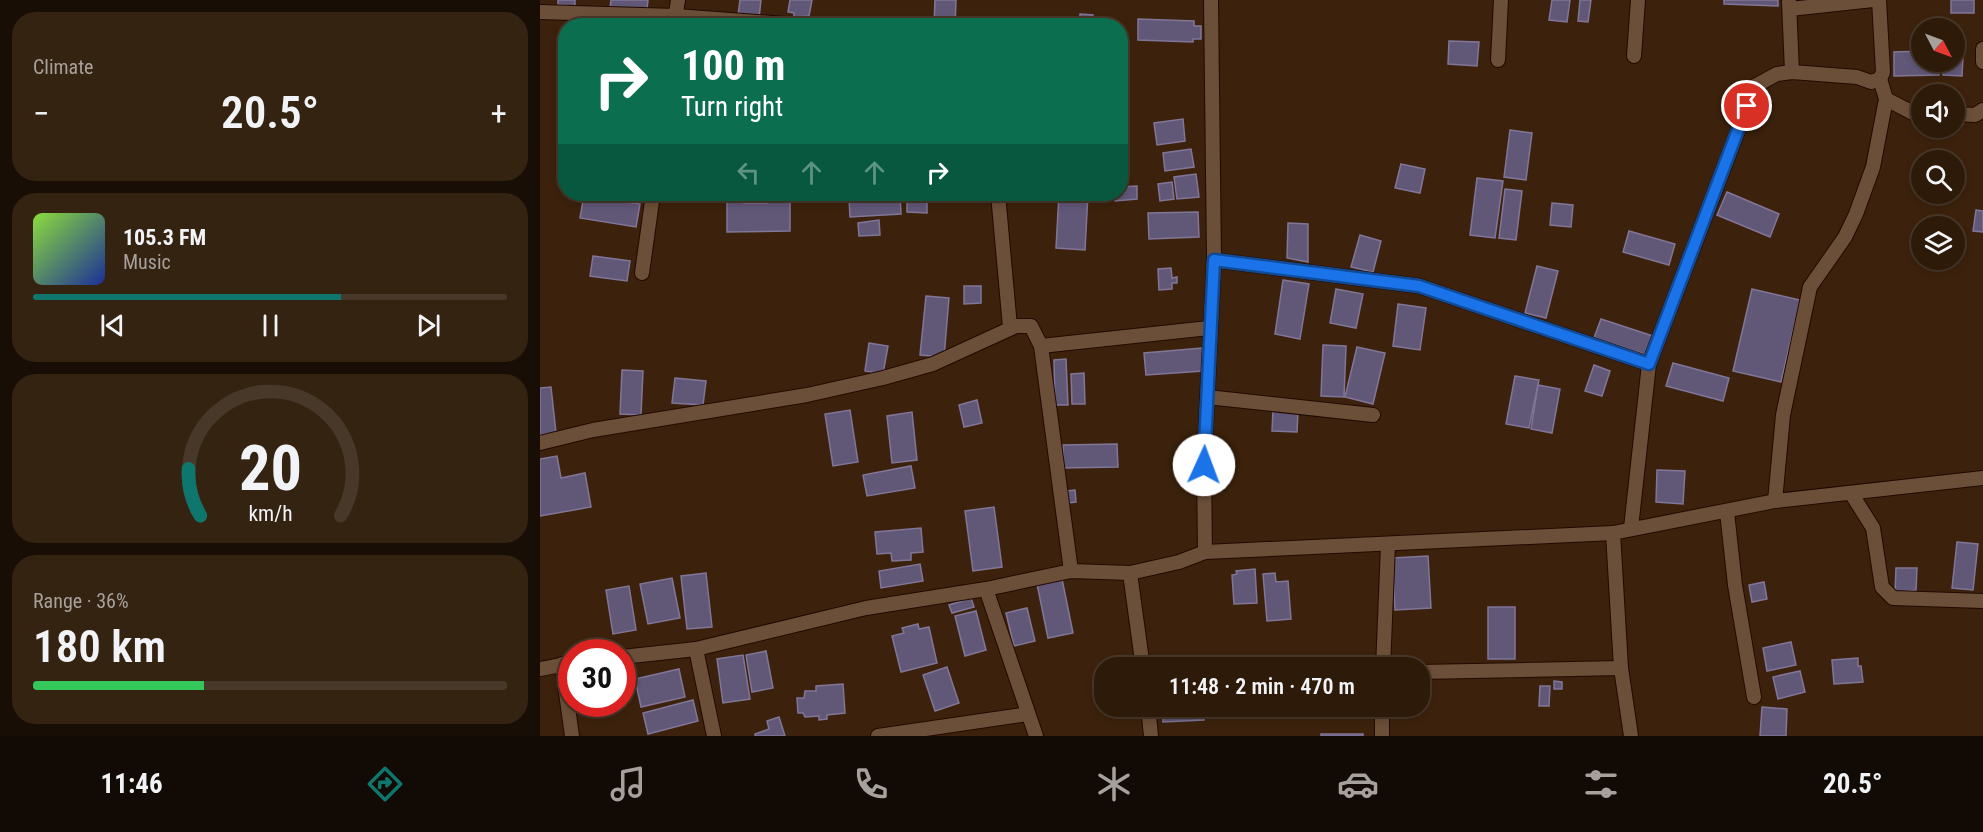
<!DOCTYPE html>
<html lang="en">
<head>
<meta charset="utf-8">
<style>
  :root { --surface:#2d1a09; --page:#352312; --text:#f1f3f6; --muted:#a7a19c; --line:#48382a; --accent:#0f766e }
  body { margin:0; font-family:"Roboto Condensed",sans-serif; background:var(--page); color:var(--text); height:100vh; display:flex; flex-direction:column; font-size:22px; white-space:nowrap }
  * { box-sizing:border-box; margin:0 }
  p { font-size:20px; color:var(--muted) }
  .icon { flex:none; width:33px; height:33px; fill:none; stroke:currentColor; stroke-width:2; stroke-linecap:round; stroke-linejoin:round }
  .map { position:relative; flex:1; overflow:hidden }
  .panel { display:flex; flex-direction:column; gap:12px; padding:12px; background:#190e05; width:540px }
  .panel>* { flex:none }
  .hud { position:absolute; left:18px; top:18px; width:570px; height:183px; border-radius:24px; box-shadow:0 3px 9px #0003,0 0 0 2px var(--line); background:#0b6e4f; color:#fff; overflow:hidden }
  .needle { width:39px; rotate:131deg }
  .tools { position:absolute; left:1371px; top:18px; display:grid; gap:12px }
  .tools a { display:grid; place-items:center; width:54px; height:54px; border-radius:50%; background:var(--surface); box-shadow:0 3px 9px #0003,0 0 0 2px var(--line); font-size:30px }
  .speed { position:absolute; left:18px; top:639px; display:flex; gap:12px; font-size:30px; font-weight:700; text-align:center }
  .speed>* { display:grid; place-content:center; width:78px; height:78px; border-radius:50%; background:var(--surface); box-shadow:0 3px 9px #0003,0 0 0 2px var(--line); line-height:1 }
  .speed .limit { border:9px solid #d22; background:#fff; color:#111 }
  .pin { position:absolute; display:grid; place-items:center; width:51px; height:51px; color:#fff; margin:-26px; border:3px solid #fff; border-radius:50%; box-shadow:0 2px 6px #0007 }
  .me { position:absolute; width:66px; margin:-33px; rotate:2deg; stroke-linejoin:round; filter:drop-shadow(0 0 4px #0008) }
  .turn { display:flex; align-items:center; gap:21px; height:126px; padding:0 24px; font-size:27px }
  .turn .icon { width:78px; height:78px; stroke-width:2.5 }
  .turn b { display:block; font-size:42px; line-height:51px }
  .lanes { display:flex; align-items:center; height:57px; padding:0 24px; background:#0003; justify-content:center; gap:30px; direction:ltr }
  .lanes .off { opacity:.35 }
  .big { font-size:45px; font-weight:600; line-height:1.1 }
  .panel .widget { flex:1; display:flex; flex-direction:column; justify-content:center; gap:9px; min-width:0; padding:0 21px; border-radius:24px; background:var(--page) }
  .panel .dial { align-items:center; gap:0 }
  .dial svg { height:156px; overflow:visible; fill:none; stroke:var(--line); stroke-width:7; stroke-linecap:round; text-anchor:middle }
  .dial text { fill:var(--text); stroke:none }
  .song { display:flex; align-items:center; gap:18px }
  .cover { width:72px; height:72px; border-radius:9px; background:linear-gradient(135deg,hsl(90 70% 55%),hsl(230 70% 35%)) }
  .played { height:6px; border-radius:3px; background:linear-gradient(90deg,var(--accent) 65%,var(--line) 65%) }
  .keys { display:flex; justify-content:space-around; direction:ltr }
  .heat { display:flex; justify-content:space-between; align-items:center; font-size:33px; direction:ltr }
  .charge { height:9px; border-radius:4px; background:linear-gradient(90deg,#34c759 36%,var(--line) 0) }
  .trip { position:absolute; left:554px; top:657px; width:336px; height:60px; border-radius:24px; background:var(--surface); box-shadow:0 3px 9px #0003,0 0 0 2px var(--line); font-weight:600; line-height:60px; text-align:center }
  .tabs { display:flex; height:96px; justify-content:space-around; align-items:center; background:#120a04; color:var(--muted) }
  .tabs .icon { width:42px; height:42px }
  .tabs .active { color:var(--accent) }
  .tabs b { font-size:27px; color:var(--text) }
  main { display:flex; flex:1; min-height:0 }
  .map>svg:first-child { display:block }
</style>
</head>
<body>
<main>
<section class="panel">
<div class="widget"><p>Climate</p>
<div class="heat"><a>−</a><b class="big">20.5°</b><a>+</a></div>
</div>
<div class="widget">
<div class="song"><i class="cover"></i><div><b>105.3 FM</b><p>Music</p></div></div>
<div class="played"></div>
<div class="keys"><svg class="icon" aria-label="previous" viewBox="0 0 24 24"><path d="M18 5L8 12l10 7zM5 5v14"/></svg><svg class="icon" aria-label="pause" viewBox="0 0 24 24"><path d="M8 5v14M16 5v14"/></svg><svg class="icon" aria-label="next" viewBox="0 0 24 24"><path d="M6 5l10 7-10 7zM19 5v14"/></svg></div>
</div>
<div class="widget dial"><svg viewBox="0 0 100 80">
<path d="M14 69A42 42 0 1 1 86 69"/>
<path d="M14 69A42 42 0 0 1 8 45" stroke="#0f766e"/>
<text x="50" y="56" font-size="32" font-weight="700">20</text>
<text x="50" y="72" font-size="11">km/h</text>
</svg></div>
<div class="widget"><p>Range · 36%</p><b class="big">180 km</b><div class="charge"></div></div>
</section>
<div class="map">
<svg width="1443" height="736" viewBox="0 0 1443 736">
  <rect width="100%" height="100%" fill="#3c220c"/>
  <g fill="#615777" stroke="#817698" stroke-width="1.5">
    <polygon points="18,0 35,0 35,6 18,5"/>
    <polygon points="71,0 108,0 107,9 70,9"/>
    <polygon points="200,0 221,0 219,18 198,16"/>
    <polygon points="250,0 272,0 269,16 254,17 254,13 248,12"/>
    <polygon points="395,0 416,0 415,26 394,26"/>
    <polygon points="1012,0 1030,0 1027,22 1009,20"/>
    <polygon points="1040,0 1051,0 1048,22 1038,21"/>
    <polygon points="1184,0 1238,0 1238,6 1184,4"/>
    <rect x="1411" y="0" width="23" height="13"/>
    <polygon points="540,14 553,15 552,26 540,26"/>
    <polygon points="598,19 654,21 654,26 661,26 661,39 653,39 653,42 598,40"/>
    <polygon points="909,41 939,42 937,66 908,64"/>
    <polygon points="1382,51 1382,62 1399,62 1399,75 1354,76 1354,52"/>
    <polygon points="1414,56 1423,57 1422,76 1403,75 1404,62 1414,62"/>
    <polygon points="643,119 645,141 617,145 614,123"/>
    <polygon points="970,130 992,133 986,180 964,177"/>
    <polygon points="651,149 654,167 625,171 623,153"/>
    <polygon points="861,164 885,169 880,193 855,188"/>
    <polygon points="656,174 659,197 637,199 634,177"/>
    <polygon points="937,178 963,181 955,238 930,235"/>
    <polygon points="632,182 634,199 620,201 618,184"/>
    <polygon points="597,186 597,199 575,201 575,194 580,194 580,187"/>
    <polygon points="965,189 982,191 976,240 959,238"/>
    <polygon points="1187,192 1239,214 1230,237 1177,215"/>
    <polygon points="341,194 360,194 361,214 310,217 309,199 342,197"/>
    <polygon points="367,194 387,194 387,213 367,212"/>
    <polygon points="519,194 548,194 545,250 516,248"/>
    <polygon points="44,195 100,204 96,227 40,218"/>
    <polygon points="227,198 234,198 235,202 250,201 250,231 187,232 187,202 204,199 204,203 227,203"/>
    <polygon points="1012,203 1033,205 1031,227 1010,225"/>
    <polygon points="1436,210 1443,211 1443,232 1433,231"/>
    <polygon points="658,212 659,237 609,239 608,213"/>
    <polygon points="339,220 340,235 319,236 318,223"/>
    <polygon points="748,223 768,224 768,262 747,258"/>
    <polygon points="1089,231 1135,244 1129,265 1083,252"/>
    <polygon points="820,235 841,241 833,272 811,267"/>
    <polygon points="53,256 90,261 87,281 50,276"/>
    <polygon points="997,266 1018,271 1006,318 985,313"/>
    <polygon points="631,268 632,278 637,277 637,283 632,283 632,289 619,290 618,269"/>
    <polygon points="743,280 769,284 760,339 735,334"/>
    <polygon points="424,286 441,286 441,303 424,304"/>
    <polygon points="796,289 823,294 816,328 790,323"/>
    <polygon points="1212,289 1260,300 1241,382 1193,371"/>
    <polygon points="386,296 409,298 404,357 380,355"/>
    <polygon points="858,304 886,308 880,350 853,346"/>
    <polygon points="1061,319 1113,336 1107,355 1054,338"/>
    <polygon points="329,343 348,346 343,374 325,371"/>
    <polygon points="783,345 806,346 804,397 781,396"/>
    <polygon points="817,347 845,353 833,404 805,397"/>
    <polygon points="662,348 663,371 606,375 604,353"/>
    <polygon points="526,359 528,405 515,405 514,360"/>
    <polygon points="1133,363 1189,378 1183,401 1126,386"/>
    <polygon points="1054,365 1070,371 1062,396 1045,391"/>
    <polygon points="82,370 103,371 101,415 80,414"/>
    <polygon points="544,373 545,404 532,404 531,374"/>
    <polygon points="975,376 999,380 989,428 966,424"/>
    <polygon points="135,378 166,381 163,405 132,403"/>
    <polygon points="998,385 1020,389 1012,433 991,429"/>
    <polygon points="11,387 16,433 0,435 0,388"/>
    <polygon points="437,400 442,423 424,427 419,405"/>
    <polygon points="310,410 318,462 293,466 285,414"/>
    <polygon points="733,410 758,411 757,432 732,431"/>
    <polygon points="372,412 377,460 352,463 347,416"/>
    <polygon points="577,444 578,467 523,468 523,445"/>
    <polygon points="17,456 21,478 45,473 51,507 0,516 0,459"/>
    <polygon points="371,466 375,488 327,496 323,475"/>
    <polygon points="1117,470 1145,471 1143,504 1116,502"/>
    <polygon points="535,490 536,502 528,503 527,491"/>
    <polygon points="454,507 462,567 433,571 425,511"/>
    <polygon points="381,528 383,552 371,553 371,560 352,561 351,553 337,554 335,532"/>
    <polygon points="1417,542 1438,544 1433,590 1412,588"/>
    <polygon points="888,556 891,608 855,610 852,558"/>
    <polygon points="380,564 383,581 341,588 339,571"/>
    <polygon points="1356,568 1377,568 1376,590 1355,593"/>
    <polygon points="715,569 717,603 694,604 692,575 697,574 696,571"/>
    <polygon points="166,573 172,627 147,629 141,576"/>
    <polygon points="735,573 736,582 748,581 751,619 727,621 723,574"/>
    <polygon points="132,578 140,618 108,624 100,584"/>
    <polygon points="522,579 533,633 508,638 497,584"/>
    <polygon points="1224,582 1227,599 1212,602 1209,585"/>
    <polygon points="89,586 96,630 73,634 66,590"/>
    <polygon points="431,598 434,607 412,613 409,605"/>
    <rect x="948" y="607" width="27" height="52"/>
    <polygon points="487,608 495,641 474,646 466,613"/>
    <polygon points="436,611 446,650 425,656 415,616"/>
    <polygon points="378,624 379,629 389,627 397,663 361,672 352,636 364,633 362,628"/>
    <polygon points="1251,642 1256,665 1227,671 1223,648"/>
    <polygon points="226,651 233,688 212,692 206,655"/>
    <polygon points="203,655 210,699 183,703 177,659"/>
    <polygon points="1318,658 1318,666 1321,666 1323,682 1294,684 1292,660"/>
    <polygon points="407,667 419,703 395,711 383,675"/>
    <polygon points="139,669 145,697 101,707 95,679"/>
    <polygon points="1260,671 1265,692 1238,699 1233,677"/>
    <polygon points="1014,681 1022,682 1022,689 1014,689"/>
    <polygon points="303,684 305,713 287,715 287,719 279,720 279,716 265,717 263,713 258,713 257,698 264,698 265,691 276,691 276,686"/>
    <polygon points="1000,686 1010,686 1009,706 999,706"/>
    <polygon points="153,700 158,721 108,734 103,713"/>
    <polygon points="664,706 664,720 623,722 623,707"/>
    <polygon points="1222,707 1247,709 1246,736 1220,736"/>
    <polygon points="239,717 245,736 215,736 215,734 229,729 227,721"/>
    <rect x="781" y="734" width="42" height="2"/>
  </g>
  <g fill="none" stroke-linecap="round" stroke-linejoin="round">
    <g stroke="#220a00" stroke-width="16">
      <g id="minor">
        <polyline points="1249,2 1252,72"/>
        <polyline points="1250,9 1333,0"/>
        <polyline points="0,12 136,16 271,26"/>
        <polyline points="134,26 138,0"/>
        <polyline points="1443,49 1443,62"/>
        <polyline points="1094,56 1098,0"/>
        <polyline points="958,60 961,0"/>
        <polyline points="1340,79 1346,99 1373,113 1382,113"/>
        <polyline points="1414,114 1435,115 1443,110"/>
        <polyline points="458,194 470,327"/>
        <polyline points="674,260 879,286 1109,364"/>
        <polyline points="102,273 113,194"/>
        <polyline points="501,346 531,571"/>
        <polyline points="667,397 833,415"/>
        <polyline points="0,443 53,430 267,395 343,378 393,364 476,326 491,326 501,346 669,328"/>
        <polyline points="1311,493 1333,528 1342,587 1353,598 1443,601"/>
        <polyline points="1235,501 1243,415 1270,287 1305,237 1316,214 1333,167 1346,99"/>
        <polyline points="1187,512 1195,585 1214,697"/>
        <polyline points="1091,528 1109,364 1215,86 1237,74 1252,72 1317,77 1331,82 1340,79 1343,72 1339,0"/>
        <polyline points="1073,533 1081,668 1091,736"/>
        <polyline points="665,552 664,465 674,260 671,0"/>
        <polyline points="590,573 603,668"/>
        <polyline points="446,589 496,736"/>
        <polyline points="156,649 174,736"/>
        <polyline points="82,657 156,649 326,608 446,589 531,571 590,573 639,562 665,552 1073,533 1235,501 1443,478"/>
        <polyline points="22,664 32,736"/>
        <polyline points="843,668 848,545"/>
        <polyline points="0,669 32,663"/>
        <polyline points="879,672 1081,668"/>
        <polyline points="608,706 611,736"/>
        <polyline points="338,736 488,714"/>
        <polyline points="842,736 842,706"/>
      </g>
    </g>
    <use href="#minor" stroke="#6c4f38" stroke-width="14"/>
  </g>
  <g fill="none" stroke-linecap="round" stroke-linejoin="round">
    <g stroke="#114b97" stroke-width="15">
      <polyline id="route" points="664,465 674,260 879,286 1109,364 1207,106"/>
    </g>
    <use href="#route" stroke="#1a73e8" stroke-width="10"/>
  </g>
</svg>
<div class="tools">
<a><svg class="needle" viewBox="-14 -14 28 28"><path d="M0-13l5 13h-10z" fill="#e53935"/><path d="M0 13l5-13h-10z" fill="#a7a19c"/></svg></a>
<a><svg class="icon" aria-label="sound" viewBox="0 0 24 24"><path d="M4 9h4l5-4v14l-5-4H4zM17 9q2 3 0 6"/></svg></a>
<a><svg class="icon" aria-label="search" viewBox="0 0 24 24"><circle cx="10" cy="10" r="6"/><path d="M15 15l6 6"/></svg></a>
<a><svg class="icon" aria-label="layers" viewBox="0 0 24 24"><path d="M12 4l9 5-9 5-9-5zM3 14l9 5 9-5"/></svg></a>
</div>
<div class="speed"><div class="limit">30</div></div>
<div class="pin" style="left:1207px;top:106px;background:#d93025"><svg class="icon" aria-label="arrive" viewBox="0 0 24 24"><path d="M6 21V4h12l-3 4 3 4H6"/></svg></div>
<svg class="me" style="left:664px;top:465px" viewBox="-20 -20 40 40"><circle r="19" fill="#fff"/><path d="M0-13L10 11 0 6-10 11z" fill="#1a73e8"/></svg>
<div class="trip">11:48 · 2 min · 470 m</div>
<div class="hud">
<div class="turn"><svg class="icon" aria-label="right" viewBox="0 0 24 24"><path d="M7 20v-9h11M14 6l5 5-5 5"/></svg><div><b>100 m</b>Turn right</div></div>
<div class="lanes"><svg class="icon off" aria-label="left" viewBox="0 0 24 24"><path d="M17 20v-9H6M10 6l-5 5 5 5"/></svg><svg class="icon off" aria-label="ahead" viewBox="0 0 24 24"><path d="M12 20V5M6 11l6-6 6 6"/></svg><svg class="icon off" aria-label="ahead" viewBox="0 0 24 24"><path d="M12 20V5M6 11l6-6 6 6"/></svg><svg class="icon" aria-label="right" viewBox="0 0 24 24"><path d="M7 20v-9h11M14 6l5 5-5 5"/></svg></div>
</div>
</div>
</main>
<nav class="tabs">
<b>11:46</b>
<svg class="icon active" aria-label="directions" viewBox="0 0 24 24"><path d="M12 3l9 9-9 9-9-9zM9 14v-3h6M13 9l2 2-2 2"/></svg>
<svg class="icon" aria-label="music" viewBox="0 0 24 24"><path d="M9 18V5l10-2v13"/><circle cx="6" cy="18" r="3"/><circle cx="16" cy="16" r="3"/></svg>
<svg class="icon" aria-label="phone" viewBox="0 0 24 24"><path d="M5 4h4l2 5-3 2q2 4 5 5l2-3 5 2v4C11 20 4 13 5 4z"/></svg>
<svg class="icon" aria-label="climate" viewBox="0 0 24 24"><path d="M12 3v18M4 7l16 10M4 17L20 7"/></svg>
<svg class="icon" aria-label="car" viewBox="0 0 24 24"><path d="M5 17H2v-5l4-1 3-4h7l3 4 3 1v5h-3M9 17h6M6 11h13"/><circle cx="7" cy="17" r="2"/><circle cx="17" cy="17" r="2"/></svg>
<svg class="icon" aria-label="filters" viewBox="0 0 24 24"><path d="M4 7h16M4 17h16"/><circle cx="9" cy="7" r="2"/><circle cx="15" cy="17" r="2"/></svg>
<b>20.5°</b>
</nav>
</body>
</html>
